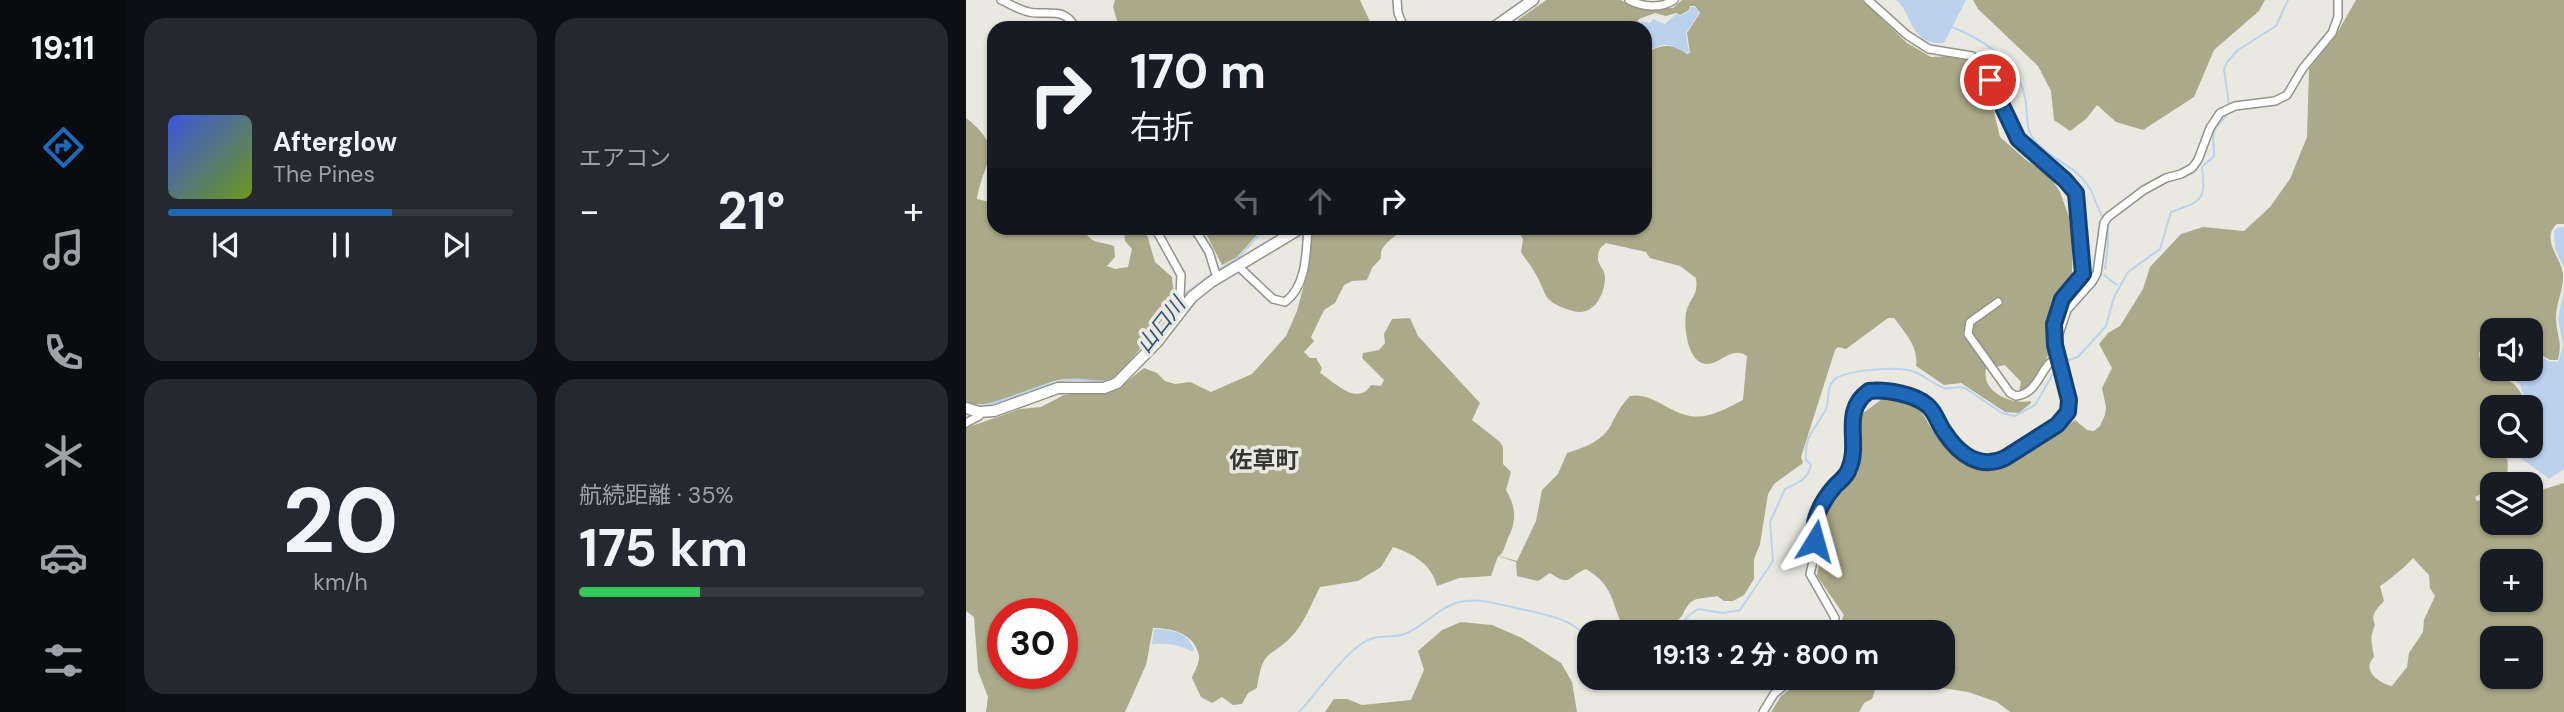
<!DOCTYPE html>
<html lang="ja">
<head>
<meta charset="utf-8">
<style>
  :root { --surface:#171b24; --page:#242831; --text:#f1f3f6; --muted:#9ea1a6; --line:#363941; --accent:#1f67b7 }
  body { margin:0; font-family:"DM Sans","Noto Sans JP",sans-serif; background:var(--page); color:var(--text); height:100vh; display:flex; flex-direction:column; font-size:26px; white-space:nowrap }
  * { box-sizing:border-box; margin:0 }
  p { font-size:23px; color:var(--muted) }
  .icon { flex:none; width:38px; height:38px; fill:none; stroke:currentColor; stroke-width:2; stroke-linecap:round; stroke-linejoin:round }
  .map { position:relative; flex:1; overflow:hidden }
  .details { display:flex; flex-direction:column; gap:18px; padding:18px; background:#0d0f14; width:840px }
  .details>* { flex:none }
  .top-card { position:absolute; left:21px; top:21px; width:665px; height:214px; border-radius:21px; box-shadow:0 2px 5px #0004; background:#171b24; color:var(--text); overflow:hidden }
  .controls { position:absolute; left:1514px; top:318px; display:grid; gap:14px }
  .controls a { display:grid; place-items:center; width:63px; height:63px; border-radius:14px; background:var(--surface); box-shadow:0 2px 5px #0004; font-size:35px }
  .speed { position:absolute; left:21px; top:598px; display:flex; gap:14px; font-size:35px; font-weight:700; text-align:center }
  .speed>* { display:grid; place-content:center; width:91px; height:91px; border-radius:50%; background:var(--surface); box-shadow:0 2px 5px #0004; line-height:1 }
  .speed .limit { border:10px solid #d22; background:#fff; color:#111 }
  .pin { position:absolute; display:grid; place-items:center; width:60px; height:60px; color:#fff; margin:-30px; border:4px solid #fff; border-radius:50%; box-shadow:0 2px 7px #0007 }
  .me { position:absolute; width:77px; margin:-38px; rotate:8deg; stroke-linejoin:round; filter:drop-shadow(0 0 5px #0008) }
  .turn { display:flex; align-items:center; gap:24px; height:147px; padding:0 28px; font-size:32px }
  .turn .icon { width:91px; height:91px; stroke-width:2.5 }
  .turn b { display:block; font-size:49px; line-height:60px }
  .lanes { display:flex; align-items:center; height:66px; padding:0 28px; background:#0003; justify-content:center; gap:35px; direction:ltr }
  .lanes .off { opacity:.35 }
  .big { font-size:52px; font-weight:700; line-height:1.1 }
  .details .card { flex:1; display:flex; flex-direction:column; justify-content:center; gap:10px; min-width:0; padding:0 24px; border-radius:21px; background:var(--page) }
  .details .dial { align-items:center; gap:0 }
  .dial b { font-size:91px; line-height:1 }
  .song { display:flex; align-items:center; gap:21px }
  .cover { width:84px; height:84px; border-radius:10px; background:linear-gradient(135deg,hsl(230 70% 55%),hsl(80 70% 35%)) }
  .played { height:7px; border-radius:4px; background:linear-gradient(90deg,var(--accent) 65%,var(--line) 65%) }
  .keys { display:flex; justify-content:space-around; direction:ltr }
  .heat { display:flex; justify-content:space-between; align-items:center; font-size:38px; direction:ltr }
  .charge { height:10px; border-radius:5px; background:linear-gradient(90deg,#34c759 35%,var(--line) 0) }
  .details .tiles { flex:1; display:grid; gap:18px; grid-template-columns:repeat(2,1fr) }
  .trip { position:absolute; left:611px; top:620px; width:378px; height:70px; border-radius:21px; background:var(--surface); box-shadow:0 2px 5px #0004; font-weight:700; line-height:70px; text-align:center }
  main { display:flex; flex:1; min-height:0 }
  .tabs { display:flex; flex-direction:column; width:126px; justify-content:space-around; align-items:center; background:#090b0e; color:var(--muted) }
  .tabs .icon { width:49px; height:49px }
  .tabs .selected { color:var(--accent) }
  .tabs b { font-size:32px; color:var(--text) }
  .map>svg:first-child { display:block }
</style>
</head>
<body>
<main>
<nav class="tabs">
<b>19:11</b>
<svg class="icon selected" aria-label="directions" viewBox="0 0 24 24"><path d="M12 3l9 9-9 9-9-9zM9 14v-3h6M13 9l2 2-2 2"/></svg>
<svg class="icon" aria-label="music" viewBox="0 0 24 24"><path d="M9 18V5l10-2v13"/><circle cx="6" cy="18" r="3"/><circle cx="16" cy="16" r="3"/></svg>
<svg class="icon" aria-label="phone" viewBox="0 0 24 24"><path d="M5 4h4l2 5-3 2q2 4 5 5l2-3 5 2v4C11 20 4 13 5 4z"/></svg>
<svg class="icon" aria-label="climate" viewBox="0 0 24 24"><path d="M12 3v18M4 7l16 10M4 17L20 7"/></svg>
<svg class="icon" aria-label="car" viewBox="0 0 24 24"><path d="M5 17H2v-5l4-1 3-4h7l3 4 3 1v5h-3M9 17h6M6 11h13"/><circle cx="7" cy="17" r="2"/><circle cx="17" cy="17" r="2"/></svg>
<svg class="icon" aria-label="filters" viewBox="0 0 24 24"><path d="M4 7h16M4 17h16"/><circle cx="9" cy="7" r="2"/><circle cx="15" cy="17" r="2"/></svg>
</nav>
<section class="details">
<div class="tiles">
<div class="card">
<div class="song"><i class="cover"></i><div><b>Afterglow</b><p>The Pines</p></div></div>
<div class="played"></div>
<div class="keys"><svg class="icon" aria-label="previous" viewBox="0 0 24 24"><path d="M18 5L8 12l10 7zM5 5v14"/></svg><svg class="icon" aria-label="pause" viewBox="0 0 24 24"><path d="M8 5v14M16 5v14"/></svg><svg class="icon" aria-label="next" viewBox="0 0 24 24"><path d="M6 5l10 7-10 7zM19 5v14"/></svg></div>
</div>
<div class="card"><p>エアコン</p>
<div class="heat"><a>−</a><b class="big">21°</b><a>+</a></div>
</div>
<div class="card dial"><b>20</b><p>km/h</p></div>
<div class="card"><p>航続距離 · 35%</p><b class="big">175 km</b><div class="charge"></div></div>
</div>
</section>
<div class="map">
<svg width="1598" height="712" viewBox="0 0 1598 712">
  <rect width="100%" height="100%" fill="#e9e9e2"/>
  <g fill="#aaa989" fill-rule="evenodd">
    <polygon points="149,0 394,0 407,28 153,28 147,7"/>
    <path d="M580,0H655L667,6L682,8H707L716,0H896L941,43L965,57L988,56L1007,62L1023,91L1034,137L1060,160L1083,175L1094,192L1107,228L1106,274L1104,283L1086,301L1080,323L1085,345L1083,354L1066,386L1053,392L1055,382L1039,365L1020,369C1015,392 1045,405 1065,401V403L1053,413L1039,412L995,383L978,385L950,366C953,347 939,333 928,318H922L880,349L872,347L869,350L835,457L837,463L808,484L802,494L794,544L788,559V579L778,595L767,601H758L751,596C744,598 730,597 725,602C721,605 718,612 716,616C710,624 697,629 688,631C648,642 655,608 640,587C635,579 628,574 620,569C602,576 605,588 584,573L572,581L551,576L550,562L532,556L525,576L493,578L471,586C465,564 448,554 427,547L415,567L392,581L354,587C346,602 338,624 326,636C303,660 297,647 291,688L282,693L276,704L267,705L256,697L246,703L235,697L226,678C228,672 234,662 233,656C229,634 207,628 187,628L180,665L159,712H20L22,697L12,671L8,617L0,611V428L54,409L75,407L98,395L120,392L139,394L154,387L178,368L191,373L199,381L209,384L224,382L245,392L286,374L320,336L331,311L342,270L347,228H438C429,238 413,244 415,258L406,268L401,280L386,281L378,285L369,303L358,310L345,337L348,341L338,352L344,358H350L356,368L354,373C368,382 392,407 405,385L415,386L418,380L396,358L397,353L413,350L419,343L418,334L426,319L444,318L452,336L514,403L506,420L534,442L537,447V464L545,472L540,490C550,507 551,521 542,538C538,547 539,551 533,556L551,561L570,521L576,490L592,474L601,453C617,448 637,441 645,425C650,415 655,405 664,396C685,392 700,410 720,415C740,421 759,409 777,400L781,356C764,344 752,369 736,363C721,357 718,327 720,313C723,298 733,296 730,278L714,266L684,258L680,252L640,243C635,247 632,250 632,257C631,265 639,269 639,277C639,295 627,317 607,311C574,301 583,296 568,271C564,264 559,259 555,252L557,239L550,228H679V54C694,44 706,43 721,54L724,53L721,33L734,13L729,6H724L723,10L714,15L710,13L700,16L689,13L673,19L669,28H554L552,20ZM37,614H96V674H37Z"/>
    <polygon points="1007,0 1299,0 1293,11 1248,50 1228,97 1177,130 1150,122 1131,105 1120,119 1104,131 1088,120 1085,91 1072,66 1012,9"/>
    <path d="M1390,0H1598V224H1591C1574,239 1595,257 1597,274C1598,289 1590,303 1590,317C1590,336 1597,339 1592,360H1584L1565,349L1564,331H1526V346L1518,348L1513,353L1515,365C1535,377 1557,381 1559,408H1526V446H1537C1543,457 1542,465 1541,477L1531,485H1526V489L1509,497L1511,501L1526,497V523H1564L1565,490H1575L1598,483V712H1044L1031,702L1002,692L913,678L906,699L898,703L893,712H805L815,696L840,677H976V632H870L878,615L851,576L860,512L892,472L893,416L919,397L953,408L970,436L1005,466L1028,470L1060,455L1109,420L1121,430L1128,431L1134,426L1139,415L1140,407L1136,388L1146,368L1133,344L1142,333L1154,326L1177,289L1184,267L1215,234L1237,227L1278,231L1304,207L1324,179L1341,137L1343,69L1370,35ZM1447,558L1463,575L1464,588L1469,596L1458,620L1457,632L1443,653L1441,667L1426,686C1413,683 1395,670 1408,657C1406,644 1403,638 1409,625C1404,614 1411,609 1418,601L1414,586C1427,577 1437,569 1447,558ZM1526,562H1564V600H1526ZM1526,639H1564V677H1526Z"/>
    <path d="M0,118C41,150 17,160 11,199L23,202L28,200V228H116C127,246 132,240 148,246L149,257L141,266L149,269L162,267L166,249L159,241L158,228H179L189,262L206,277C206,283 209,293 208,299C204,313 159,371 145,379C132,386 108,376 92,380C71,385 18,414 0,401Z"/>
    <polygon points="237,228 297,228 271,257 256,265"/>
    <polygon points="495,622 526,625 556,638 595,663 606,682 611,712 359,712 368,699 381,699 396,705 445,700 458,670 452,651 476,630"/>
  </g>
  <g fill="#bcd1ec">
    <path d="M930,0H1000L978,43C943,46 946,11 930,0Z"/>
    <path d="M725,7H729L733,13L720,33L723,53C702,48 704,37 679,54V28H671L676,21L684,23L687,19L699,24L710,14L714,16L723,11Z"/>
    <polygon points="1592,227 1598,227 1598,268 1589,249 1588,231"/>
    <polygon points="1598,291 1598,469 1583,479 1540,447 1564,446 1564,408 1561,408 1554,384 1529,369 1564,369 1565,352 1583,361 1592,362 1597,346 1592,318"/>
    <path d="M188,629C204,629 223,632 228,650L226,652C215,644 199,643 186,644Z"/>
  </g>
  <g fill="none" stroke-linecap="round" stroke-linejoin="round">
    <g stroke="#bcd1ec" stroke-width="2">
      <path d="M986,27C1018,40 1052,61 1059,98C1062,109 1059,126 1065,135C1078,157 1107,164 1121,184C1129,194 1130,207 1137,218"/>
      <polyline points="1263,105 1258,69 1261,62 1272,50 1310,26 1322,0"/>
      <polyline points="234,228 248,253 252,268"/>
      <polyline points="1139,269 1142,246 1142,225"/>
      <polyline points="251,270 273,257 299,228"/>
      <polyline points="1138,275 1151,285"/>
      <polyline points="217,295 246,274"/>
      <polyline points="204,318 213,298"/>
      <path d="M1097,362L1112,357L1140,326L1148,297L1162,272L1194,249L1205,212C1236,201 1240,201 1236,167L1248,156C1248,130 1242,135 1262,114"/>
      <path d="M12,407C42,401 72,384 102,380C120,377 134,387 151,377"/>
      <path d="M709,632L722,616L732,609L757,613L774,610L807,561L804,522L819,489C831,483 842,480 845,465L840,460C838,435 848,431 859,411C864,402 860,387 868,380C881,369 933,366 949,372C959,376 967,384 978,388C985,390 991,385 999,388L1036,413L1049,416L1069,405L1092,365"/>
      <path d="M333,712C350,694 376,657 395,644C411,632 426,640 441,633C458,626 469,611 487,604C511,596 531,604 555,609C581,615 605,618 623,639"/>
    </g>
    <g stroke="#93938c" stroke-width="10">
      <g id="street">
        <path d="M35,0C44,4 53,10 63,12C80,16 100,6 109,28"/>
        <polyline points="431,0 432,13 438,28"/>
        <path d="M663,0C677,7 694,9 708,0"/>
        <polyline points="189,228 215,275 214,296 217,306"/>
        <polyline points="228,228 243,252 251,278"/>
        <path d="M272,266L307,299L319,302C341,286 340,252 342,228"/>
        <path d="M1032,302L1004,322L1002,334L1044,393L1050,396C1074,393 1073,366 1092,357"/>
        <polyline points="1091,340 1101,310 1126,282 1131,273 1138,223 1142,217 1178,190 1200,178 1215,174 1226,168 1232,160 1244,128 1254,113 1269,106 1309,101 1321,95 1337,68 1366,33 1372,17 1372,0"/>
        <polyline points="0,423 13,416 15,412"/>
        <polyline points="865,632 869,618 844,574 850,549 847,528 849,521 861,495 883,470 887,416 894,398 903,392 925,392 958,402 968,412 978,432 989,444 1002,456 1016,463 1030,462 1039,458 1092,425 1098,419 1102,412 1103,400 1089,345 1088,324 1096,299 1117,274 1110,193 1099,180 1052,139 1019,68 1006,56 963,49 941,35 902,0"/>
        <polyline points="797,712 808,694 828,677"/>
      </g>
    </g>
    <g stroke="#93938c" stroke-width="13">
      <g id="secondary">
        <polyline points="527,28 567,0"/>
        <polyline points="0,408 13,412 28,411 92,388 138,388 151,383 191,342 226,297 245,282 335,228"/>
      </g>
    </g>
    <use href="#street" stroke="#fff" stroke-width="7"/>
    <use href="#secondary" stroke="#fff" stroke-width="10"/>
  </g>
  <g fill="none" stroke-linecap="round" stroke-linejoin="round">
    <g stroke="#144377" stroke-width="18">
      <path id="route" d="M849,541C845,520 855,502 869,486C874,481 881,476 883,469C895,443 874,411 903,391C919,389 948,394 961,405C970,412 972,424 979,433C993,454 1014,470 1039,458L1091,425L1102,412L1103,400L1089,345L1088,324L1096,299L1117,274L1110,193L1099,180L1052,139L1024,80"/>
    </g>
    <use href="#route" stroke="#1f67b7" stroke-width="12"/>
  </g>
  <g text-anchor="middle" stroke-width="7" stroke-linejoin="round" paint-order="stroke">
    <g font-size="21" font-style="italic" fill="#304f76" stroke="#e9e9e2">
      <text transform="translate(195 325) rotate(-52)" y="7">山口川</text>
    </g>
    <g font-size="23" font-weight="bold" fill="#373731" stroke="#e9e9e2">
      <text x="298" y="468">佐草町</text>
    </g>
  </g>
</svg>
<div class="controls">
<a><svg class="icon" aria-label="sound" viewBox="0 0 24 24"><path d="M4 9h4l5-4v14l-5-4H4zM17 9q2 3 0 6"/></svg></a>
<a><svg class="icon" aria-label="search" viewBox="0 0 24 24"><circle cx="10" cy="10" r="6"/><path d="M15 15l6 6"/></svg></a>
<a><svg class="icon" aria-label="layers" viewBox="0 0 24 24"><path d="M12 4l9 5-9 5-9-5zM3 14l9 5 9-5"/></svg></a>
<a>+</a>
<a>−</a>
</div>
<div class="speed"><div class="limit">30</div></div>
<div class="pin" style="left:1024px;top:80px;background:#d93025"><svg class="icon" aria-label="arrive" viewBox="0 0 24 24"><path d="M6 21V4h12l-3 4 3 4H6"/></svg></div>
<svg class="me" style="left:849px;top:541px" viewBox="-20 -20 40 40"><path d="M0-17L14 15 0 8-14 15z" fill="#1f67b7" stroke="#fff" stroke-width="4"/></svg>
<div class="trip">19:13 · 2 分 · 800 m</div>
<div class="top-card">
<div class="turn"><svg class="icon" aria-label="right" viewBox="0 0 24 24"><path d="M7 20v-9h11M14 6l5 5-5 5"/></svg><div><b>170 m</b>右折</div></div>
<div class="lanes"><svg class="icon off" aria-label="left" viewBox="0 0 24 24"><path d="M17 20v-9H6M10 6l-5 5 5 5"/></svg><svg class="icon off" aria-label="ahead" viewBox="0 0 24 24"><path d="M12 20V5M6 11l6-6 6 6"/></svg><svg class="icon" aria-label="right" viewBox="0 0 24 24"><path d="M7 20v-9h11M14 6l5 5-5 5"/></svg></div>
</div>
</div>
</main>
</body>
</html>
